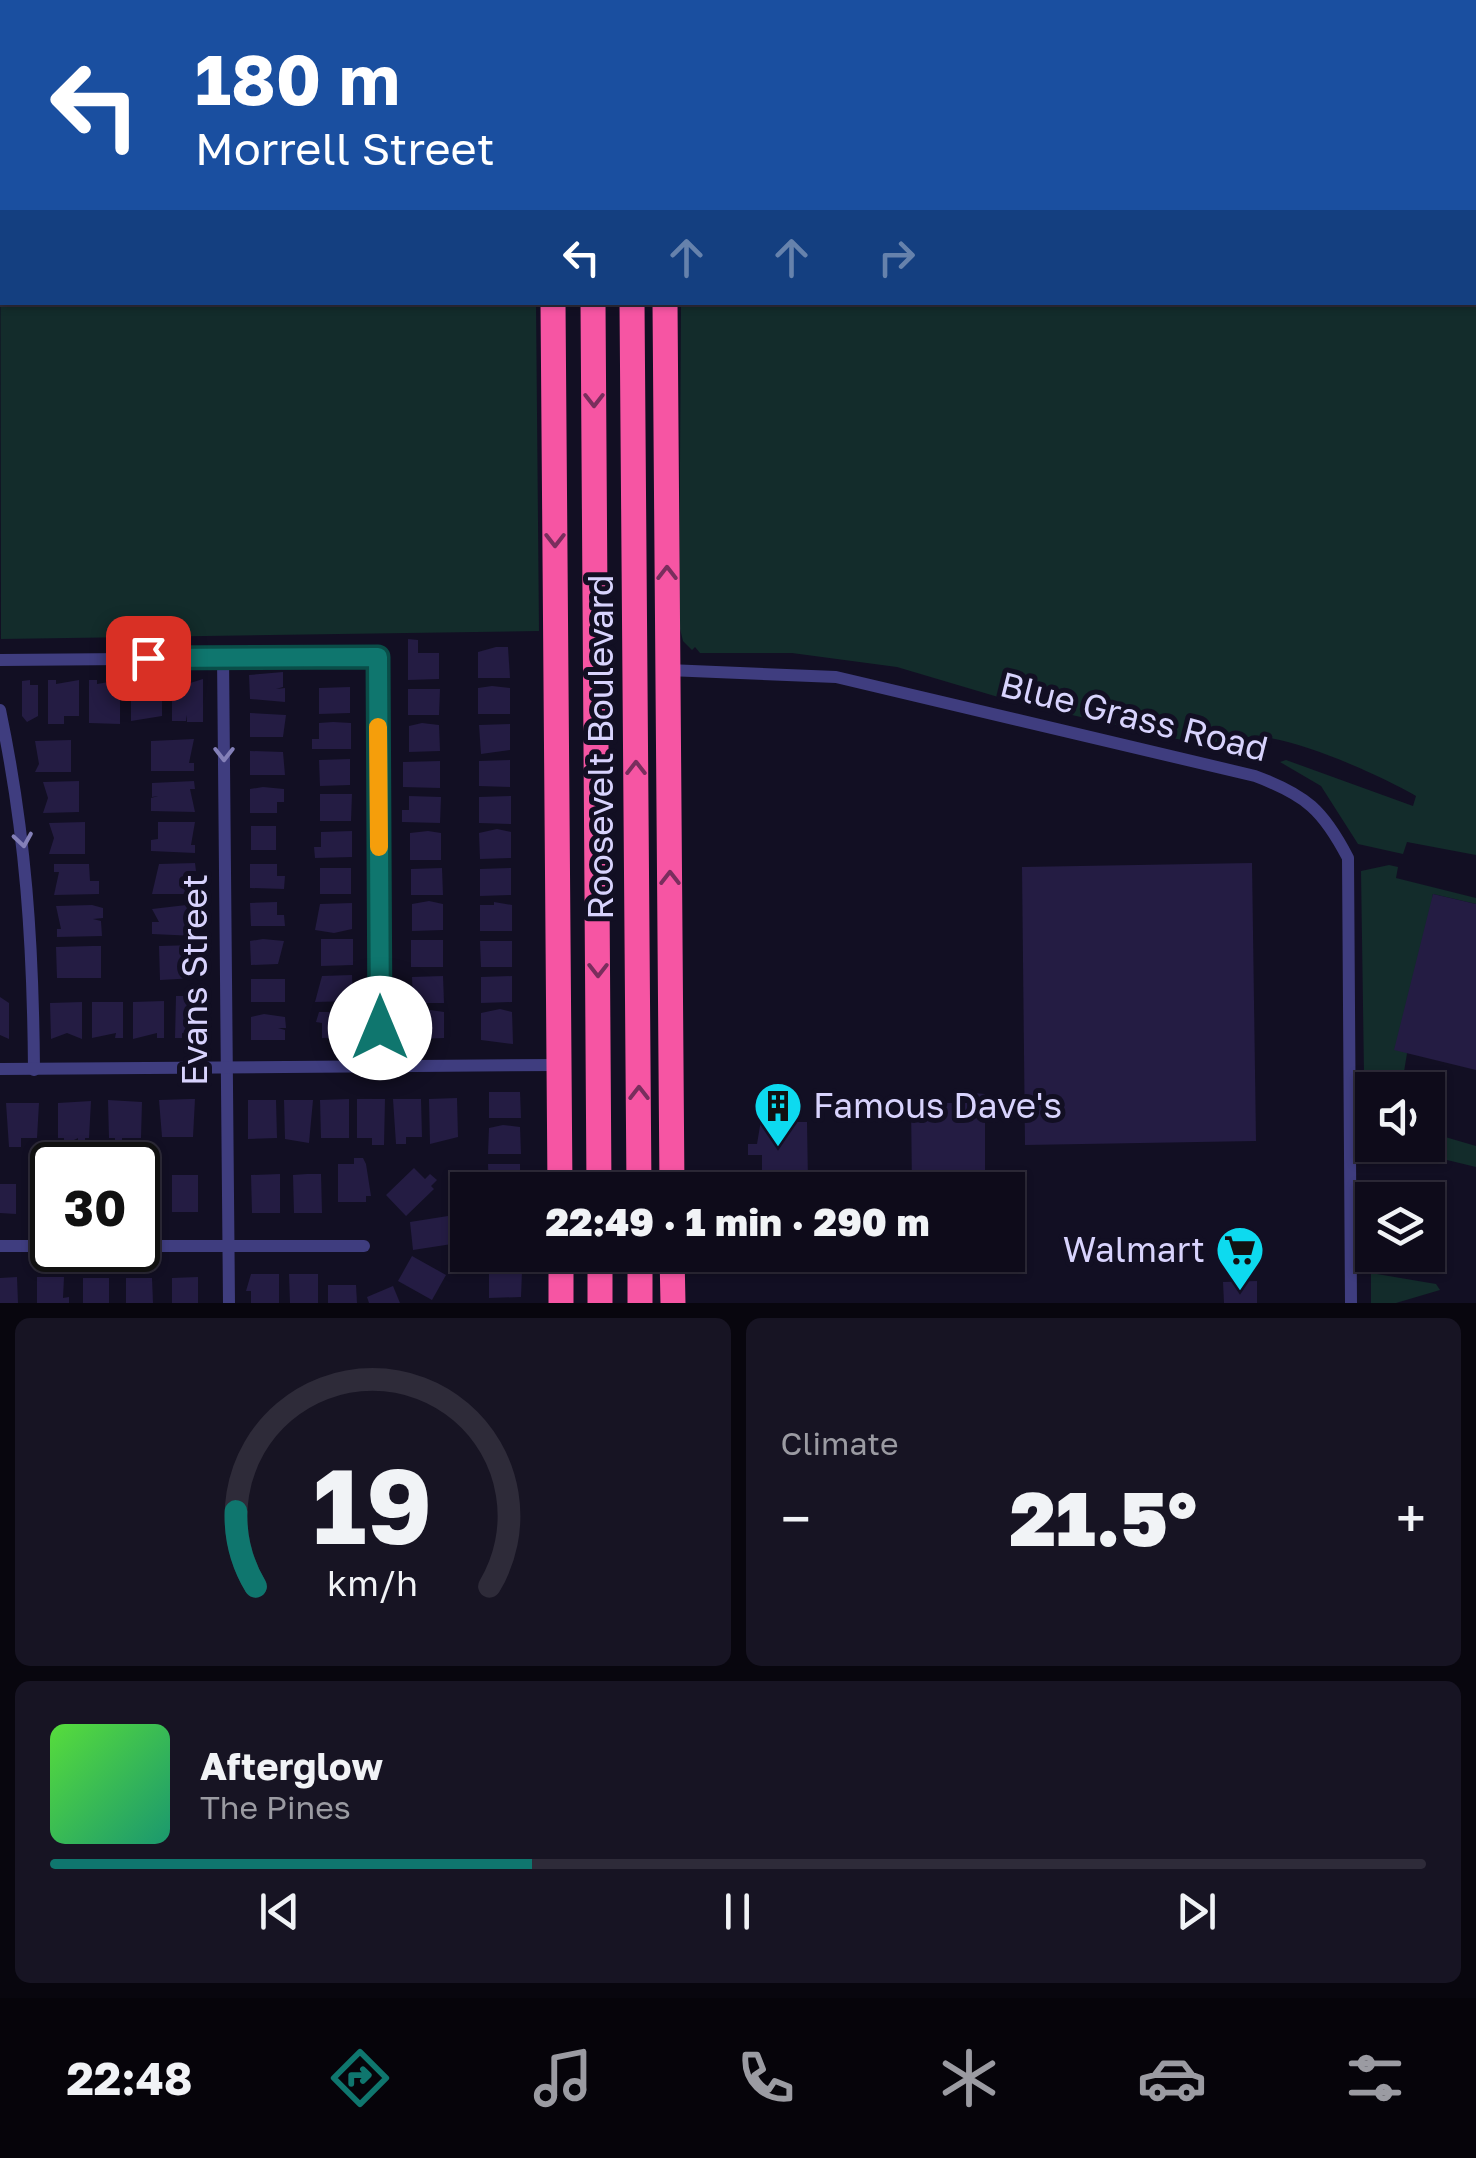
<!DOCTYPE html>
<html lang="en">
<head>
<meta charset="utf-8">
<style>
  :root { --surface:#0e0b1a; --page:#171423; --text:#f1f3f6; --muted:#9b9ba2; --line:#2e2b39; --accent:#0f766e }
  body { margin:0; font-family:"Golos Text",sans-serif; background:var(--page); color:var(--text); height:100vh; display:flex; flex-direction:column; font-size:38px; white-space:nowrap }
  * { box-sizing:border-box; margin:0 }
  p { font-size:32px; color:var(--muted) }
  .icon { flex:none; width:55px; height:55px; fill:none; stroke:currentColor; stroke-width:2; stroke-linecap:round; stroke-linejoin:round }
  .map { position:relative; height:1303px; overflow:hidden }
  .side { display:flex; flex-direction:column; gap:15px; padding:15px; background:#08060e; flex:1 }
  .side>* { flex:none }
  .top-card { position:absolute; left:0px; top:0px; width:1478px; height:305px; box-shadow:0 2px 8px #0004,0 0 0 2px var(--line); background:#1a4fa0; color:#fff; overflow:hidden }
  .controls { position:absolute; left:1355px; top:1072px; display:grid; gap:20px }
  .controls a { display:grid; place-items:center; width:90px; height:90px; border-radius:0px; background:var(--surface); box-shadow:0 2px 8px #0004,0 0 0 2px var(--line); font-size:50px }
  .speed { position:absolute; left:30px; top:1142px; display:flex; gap:20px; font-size:50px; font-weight:700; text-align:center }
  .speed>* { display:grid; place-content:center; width:130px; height:130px; border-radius:50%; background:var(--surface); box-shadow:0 2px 8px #0004,0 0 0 2px var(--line); line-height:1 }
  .speed .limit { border:5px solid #111; border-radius:15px; background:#fff; color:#111 }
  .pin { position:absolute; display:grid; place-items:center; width:85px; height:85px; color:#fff; margin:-42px; border-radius:20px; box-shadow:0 5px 15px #0006 }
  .me { position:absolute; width:110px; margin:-55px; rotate:0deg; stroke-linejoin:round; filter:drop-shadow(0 0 8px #0008) }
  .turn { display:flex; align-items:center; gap:35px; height:210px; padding:0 30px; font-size:45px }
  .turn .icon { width:130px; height:130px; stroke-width:2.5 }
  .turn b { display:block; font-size:70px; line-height:85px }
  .lanes { display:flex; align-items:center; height:95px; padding:0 30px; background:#0003; justify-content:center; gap:50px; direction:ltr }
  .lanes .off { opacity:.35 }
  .big { font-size:75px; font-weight:800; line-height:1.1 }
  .side .widget { flex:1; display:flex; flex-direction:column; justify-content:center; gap:15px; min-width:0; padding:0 35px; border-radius:15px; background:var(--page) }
  .side .dial { align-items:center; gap:0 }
  .dial svg { height:260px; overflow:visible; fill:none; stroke:var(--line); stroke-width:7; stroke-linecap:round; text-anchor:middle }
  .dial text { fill:var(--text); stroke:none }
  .song { display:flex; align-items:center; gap:30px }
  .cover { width:120px; height:120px; border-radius:15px; background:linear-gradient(135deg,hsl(110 70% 55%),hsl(160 70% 35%)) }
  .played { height:10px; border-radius:5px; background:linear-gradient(90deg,var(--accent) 35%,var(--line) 35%) }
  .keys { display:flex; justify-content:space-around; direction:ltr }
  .heat { display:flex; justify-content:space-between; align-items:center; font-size:55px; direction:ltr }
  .side .tiles { flex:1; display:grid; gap:15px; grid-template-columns:1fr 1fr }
  .widget:last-child { grid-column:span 2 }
  .trip { position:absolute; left:450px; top:1172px; width:575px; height:100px; border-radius:0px; background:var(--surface); box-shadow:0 2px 8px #0004,0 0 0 2px var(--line); font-weight:800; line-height:100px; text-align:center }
  .dock { display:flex; height:160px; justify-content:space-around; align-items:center; background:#06040a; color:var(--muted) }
  .dock .icon { width:70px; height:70px }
  .dock .active { color:var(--accent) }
  .dock b { font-size:45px; color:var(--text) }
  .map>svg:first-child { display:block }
</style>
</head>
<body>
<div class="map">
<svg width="1476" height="1303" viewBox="0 0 1476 1303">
  <rect width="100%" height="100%" fill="#120f23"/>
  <g fill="#132c2b">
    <polygon points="0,0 534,0 2,2 2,302 536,303 539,631 1,639"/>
    <path d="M680,0L1476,2V855L1407,842L1403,854L1358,844L1321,786L1280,762L1286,760L1413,806L1416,796C1384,777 1287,733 1251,737C1242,737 1230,746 1221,749L1015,702L897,667L792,653H700L695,647L692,650L683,641L679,625L681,303L1475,302V2Z"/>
    <polygon points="1389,865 1398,867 1396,878 1476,898 1476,904 1433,894 1402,1084 1364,1074 1361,871"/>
    <polygon points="1428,1132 1476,1146 1476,1167 1385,1145 1428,1145"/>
    <polygon points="1371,1273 1436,1284 1440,1290 1396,1303 1371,1303"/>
  </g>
  <g fill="#241c43">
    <polygon points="408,639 418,640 418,653 439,653 439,679 408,680"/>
    <polygon points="496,647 508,647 510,678 478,678 478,652"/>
    <polygon points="283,672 283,687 276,689 285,688 285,702 250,699 249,675"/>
    <polygon points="131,679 138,679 138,684 162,679 162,716 131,721"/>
    <polygon points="172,679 187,684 203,679 203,722 187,722 187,715 186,721 172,721"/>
    <polygon points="30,680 30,685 38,685 38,716 27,722 22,716 22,681"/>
    <polygon points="48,680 56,680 56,684 79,680 79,716 64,716 64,724 48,724"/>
    <polygon points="89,680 97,680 97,684 120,680 120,724 89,723"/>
    <polygon points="492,686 510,688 510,714 478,714 478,688"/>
    <polygon points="350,687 350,713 319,714 319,688"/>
    <polygon points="408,689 440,689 439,715 408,715"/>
    <polygon points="250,713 286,715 283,737 250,737"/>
    <polygon points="333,722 351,723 351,749 312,749 312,739 319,739 319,723"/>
    <polygon points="422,723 439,725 440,751 409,752 409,726"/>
    <polygon points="510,724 510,750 481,754 479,725"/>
    <polygon points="194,739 189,763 194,763 194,771 151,771 151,741"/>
    <polygon points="71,740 71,772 35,772 39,764 35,741"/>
    <polygon points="250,751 283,752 285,775 250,775"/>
    <polygon points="350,759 350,785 320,786 319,760"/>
    <polygon points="510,760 510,787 479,786 479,761"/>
    <polygon points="440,761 440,788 403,787 403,762"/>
    <polygon points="79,781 79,812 43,813 48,798 43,782"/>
    <polygon points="194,781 195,789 190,789 195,812 151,811 151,798 158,796 152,797 152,783"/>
    <polygon points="263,787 284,789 284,802 277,802 277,813 250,813 250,789"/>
    <polygon points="320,794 352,794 351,821 320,821"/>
    <polygon points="409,796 441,797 440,823 402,822 402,810 409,810"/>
    <polygon points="511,796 511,824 479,823 479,797"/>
    <polygon points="85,822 85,854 49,854 54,838 49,823"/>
    <polygon points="158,822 195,822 191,845 195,845 195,853 151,851 151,840 158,839"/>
    <rect x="251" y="826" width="25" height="24"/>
    <polygon points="497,829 511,832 511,858 480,859 479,833"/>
    <polygon points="352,831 352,857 315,858 314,847 321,847 321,832"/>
    <polygon points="428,831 441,833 441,860 410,860 410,833"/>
    <polygon points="195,863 196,871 190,871 195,894 152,894 159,864"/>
    <polygon points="1252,863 1256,1141 1025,1145 1022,867"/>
    <polygon points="54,864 89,864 90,881 99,881 99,894 54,895 59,872 54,872"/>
    <polygon points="250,864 277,864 277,876 285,876 284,889 250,888"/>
    <rect x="320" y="868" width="31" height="26"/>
    <polygon points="442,868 443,895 411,895 411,869"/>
    <polygon points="511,868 511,895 480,896 480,869"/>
    <polygon points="1433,894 1476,904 1476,1070 1394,1050"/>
    <polygon points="429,901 443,904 443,930 412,931 412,904"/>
    <polygon points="277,902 277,915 284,915 285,926 251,926 250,903"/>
    <polygon points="494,902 512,905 512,931 480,931 480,905 494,905"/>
    <polygon points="352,903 352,929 334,933 315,930 320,904"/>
    <polygon points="195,904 191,928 196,928 196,936 152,934 152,922 159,922 152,909"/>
    <polygon points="92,905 103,908 103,918 93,919 101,921 102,936 57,937 57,929 61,929 56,906"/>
    <polygon points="263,939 284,941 278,964 251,965 250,941"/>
    <polygon points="321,939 353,939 353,965 321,966"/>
    <rect x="411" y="940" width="32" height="27"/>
    <polygon points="480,941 512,941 512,967 481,967"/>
    <polygon points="196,945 191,961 196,978 160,980 159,946"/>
    <polygon points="92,946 101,946 101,978 57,978 56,947"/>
    <polygon points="352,975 353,1001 315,1002 322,976"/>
    <polygon points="443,976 444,1003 413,1003 412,977"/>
    <polygon points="512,976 512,1002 481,1003 481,977"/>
    <rect x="251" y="979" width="34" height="23"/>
    <polygon points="176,996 188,996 190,1002 191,996 204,996 206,1038 182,1033 182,1038 175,1038"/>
    <polygon points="0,997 9,1003 9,1039 0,1035"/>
    <polygon points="164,1001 164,1038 157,1038 157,1033 133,1039 133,1002"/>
    <polygon points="82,1002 82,1039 67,1033 51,1039 50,1003"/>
    <polygon points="92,1002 123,1002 123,1038 115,1038 116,1033 92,1038"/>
    <polygon points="500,1009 512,1012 513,1044 481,1040 481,1013"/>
    <polygon points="430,1010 444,1012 444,1038 413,1039 412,1013"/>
    <polygon points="319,1012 353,1012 353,1037 322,1038 322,1023 316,1022"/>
    <polygon points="264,1014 285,1017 286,1028 278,1028 285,1030 285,1040 251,1040 251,1017"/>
    <polygon points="489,1092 520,1092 521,1118 489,1118"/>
    <polygon points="973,1093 985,1094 985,1190 912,1190 911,1103 972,1103"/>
    <polygon points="457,1098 458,1137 430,1144 429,1099"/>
    <polygon points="190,1099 195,1099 193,1137 162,1137 159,1100"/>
    <polygon points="349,1099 349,1138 321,1138 320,1100"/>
    <polygon points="357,1099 385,1099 384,1145 372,1145 372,1138 357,1138"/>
    <polygon points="393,1099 421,1099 422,1137 406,1137 406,1144 396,1144"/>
    <polygon points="108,1100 142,1102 141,1138 122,1138 122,1145 115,1145 115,1138 109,1138"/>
    <polygon points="248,1100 276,1100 277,1138 248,1139"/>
    <polygon points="284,1100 313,1100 309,1143 285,1139"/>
    <polygon points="91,1101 89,1138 85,1138 85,1145 78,1145 78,1138 64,1145 64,1138 58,1138 58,1103"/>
    <polygon points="6,1103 39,1103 37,1138 21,1138 21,1147 9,1147"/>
    <polygon points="762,1114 791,1114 791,1122 807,1122 808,1182 762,1183 762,1155 748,1155 748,1144 757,1144"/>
    <polygon points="503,1125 520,1127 521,1154 488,1154 489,1128"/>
    <polygon points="354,1158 363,1158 366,1164 371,1196 366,1196 366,1202 338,1202 338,1164 354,1164"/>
    <polygon points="488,1164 520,1164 520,1190 489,1190"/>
    <polygon points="50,1167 52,1213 35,1213 35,1184 38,1176 49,1176"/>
    <polygon points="414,1168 425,1179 430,1174 437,1180 431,1186 434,1189 406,1216 386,1195"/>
    <polygon points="280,1174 280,1213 252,1213 251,1175"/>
    <polygon points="307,1174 321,1174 322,1213 294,1213 293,1175"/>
    <rect x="172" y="1175" width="26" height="37"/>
    <rect x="138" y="1183" width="14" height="29"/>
    <polygon points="0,1184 16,1184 16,1214 0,1213"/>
    <polygon points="448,1216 452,1244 413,1250 410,1222"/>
    <rect x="912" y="1255" width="73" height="9"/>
    <polygon points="412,1256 446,1275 432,1300 398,1281"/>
    <polygon points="489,1271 522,1271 521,1297 489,1298"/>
    <polygon points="251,1274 279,1274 279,1303 251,1303 251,1291 246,1291"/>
    <polygon points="289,1274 318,1274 318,1303 290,1303"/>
    <polygon points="17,1277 18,1303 0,1303 0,1278"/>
    <polygon points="37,1277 64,1277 63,1298 69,1297 69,1303 37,1303"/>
    <polygon points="198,1277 198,1303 172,1303 172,1278"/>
    <rect x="83" y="1278" width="26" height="25"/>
    <polygon points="126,1278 152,1278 153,1303 126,1303"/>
    <polygon points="1257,1281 1257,1303 1224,1303 1223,1282"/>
    <polygon points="328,1285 356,1285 357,1303 328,1303"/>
    <polygon points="393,1286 400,1303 369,1303 367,1297"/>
  </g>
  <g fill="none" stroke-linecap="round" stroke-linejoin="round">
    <g stroke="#3f3d7f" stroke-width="12">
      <polyline points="0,46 2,48"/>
      <polyline points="223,656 229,1303"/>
      <polyline points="0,660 378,657 380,1065"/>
      <path d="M668,670L836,677L1255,776C1306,795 1323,810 1348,858L1351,1303"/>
      <path d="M0,710C26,834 33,943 34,1070"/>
      <polyline points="0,1069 559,1065"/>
      <polyline points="0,1246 52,1246"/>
      <polyline points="138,1246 364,1246"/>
    </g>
    <g stroke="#f655a3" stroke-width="25">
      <polyline points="551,0 551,2"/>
      <polyline points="590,0 590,2"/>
      <polyline points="630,0 630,2"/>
      <polyline points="663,0 663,2"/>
      <polyline points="553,302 560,1190"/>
      <polyline points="593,302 599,1190"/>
      <polyline points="632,302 639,1190"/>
      <polyline points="665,302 672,1190"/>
      <polyline points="561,1255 561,1303"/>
      <polyline points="600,1255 600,1303"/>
      <polyline points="640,1255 640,1303"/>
      <polyline points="672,1255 673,1303"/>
    </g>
  </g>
  <defs><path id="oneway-chevron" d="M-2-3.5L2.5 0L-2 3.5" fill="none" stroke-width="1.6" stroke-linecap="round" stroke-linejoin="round" transform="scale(2.5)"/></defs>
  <g stroke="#792e5d">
    <use href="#oneway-chevron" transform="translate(594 400) rotate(90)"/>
    <use href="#oneway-chevron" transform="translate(555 540) rotate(90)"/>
    <use href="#oneway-chevron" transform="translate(667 573) rotate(-90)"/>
    <use href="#oneway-chevron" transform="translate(636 768) rotate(-90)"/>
    <use href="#oneway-chevron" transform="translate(670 878) rotate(-90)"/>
    <use href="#oneway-chevron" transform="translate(598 970) rotate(90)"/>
    <use href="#oneway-chevron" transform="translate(639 1093) rotate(-90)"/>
  </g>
  <g stroke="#8480b8">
    <use href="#oneway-chevron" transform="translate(224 754) rotate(90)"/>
    <use href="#oneway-chevron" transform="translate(23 840) rotate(81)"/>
  </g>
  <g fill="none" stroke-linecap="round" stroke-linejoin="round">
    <g stroke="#0a4d48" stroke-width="25">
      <polyline id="route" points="148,658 378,657 380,1028"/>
    </g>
    <use href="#route" stroke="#0f766e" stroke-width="18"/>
    <polyline stroke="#f59e0b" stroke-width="18" points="378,727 379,847"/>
  </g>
  <defs>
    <g id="building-pin" transform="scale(2.5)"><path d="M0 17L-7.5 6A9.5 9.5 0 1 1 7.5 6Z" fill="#0ddaef" stroke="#120f23"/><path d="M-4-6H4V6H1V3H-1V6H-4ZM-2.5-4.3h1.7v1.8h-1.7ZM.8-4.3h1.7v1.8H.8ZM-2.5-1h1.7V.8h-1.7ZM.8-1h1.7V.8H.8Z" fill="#111"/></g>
    <g id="supermarket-pin" transform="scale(2.5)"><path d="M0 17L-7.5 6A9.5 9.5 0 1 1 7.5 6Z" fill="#0ddaef" stroke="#120f23"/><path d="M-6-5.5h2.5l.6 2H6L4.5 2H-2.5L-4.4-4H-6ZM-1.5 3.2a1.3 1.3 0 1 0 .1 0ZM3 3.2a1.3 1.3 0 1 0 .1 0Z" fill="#111"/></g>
  </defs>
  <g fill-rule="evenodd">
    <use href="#building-pin" x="778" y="1106"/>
    <use href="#supermarket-pin" x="1240" y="1250"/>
  </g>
  <g text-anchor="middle" stroke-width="10" stroke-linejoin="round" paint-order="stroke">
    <g font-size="35" fill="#d8d3fd" stroke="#120f23">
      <text transform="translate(1134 717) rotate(14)" y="12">Blue Grass Road</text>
      <text transform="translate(601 747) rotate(-90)" y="12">Roosevelt Boulevard</text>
      <text transform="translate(195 980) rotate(-90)" y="12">Evans Street</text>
    </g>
    <g font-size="35" fill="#d8d3fd" stroke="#120f23" text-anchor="start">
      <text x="813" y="1118">Famous Dave's</text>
      <text x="1205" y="1262" text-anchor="end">Walmart</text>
    </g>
  </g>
</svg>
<div class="controls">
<a><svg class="icon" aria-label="sound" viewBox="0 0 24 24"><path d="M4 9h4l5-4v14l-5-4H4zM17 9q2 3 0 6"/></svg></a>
<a><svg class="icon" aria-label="layers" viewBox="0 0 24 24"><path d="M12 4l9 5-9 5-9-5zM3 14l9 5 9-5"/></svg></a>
</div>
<div class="speed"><div class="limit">30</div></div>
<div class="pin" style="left:148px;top:658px;background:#d93025"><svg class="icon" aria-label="arrive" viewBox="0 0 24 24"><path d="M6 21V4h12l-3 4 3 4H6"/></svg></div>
<svg class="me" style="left:380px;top:1028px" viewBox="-20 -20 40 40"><circle r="19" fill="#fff"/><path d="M0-13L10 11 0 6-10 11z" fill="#0f766e"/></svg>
<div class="trip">22:49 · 1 min · 290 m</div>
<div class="top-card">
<div class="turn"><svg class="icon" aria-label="left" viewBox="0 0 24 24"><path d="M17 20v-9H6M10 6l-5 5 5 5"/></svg><div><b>180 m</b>Morrell Street</div></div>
<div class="lanes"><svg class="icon" aria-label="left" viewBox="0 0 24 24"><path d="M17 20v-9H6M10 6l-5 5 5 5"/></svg><svg class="icon off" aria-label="ahead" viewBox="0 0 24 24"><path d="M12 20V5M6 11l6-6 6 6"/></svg><svg class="icon off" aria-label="ahead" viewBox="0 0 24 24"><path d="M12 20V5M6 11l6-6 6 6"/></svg><svg class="icon off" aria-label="right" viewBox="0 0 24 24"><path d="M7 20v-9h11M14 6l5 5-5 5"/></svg></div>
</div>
</div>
<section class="side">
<div class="tiles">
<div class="widget dial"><svg viewBox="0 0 100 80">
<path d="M14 69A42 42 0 1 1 86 69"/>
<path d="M14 69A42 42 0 0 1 8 46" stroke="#0f766e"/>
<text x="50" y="56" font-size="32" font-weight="700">19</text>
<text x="50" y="72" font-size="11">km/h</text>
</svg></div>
<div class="widget"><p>Climate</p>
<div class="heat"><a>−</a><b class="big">21.5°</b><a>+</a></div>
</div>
<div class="widget">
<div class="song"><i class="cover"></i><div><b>Afterglow</b><p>The Pines</p></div></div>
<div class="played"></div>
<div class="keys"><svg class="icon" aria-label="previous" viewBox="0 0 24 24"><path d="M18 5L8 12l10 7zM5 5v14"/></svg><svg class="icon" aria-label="pause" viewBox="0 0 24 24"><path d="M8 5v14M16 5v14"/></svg><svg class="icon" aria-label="next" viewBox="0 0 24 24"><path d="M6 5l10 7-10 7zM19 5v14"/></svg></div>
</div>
</div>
</section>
<nav class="dock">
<b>22:48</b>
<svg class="icon active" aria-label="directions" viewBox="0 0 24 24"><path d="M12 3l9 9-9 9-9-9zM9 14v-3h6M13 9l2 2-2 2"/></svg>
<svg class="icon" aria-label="music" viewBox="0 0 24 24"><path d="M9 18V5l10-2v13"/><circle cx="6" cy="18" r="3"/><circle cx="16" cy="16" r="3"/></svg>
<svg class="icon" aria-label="phone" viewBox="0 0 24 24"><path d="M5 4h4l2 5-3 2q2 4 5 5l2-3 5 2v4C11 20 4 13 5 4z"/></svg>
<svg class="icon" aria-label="climate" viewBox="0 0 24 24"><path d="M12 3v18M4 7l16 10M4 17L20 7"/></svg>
<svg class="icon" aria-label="car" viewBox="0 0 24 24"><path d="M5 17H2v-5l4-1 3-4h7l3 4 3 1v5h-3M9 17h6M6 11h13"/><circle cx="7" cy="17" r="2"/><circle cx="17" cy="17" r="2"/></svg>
<svg class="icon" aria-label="filters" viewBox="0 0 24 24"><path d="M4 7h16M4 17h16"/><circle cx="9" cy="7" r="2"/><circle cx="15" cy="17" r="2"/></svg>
</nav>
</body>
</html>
